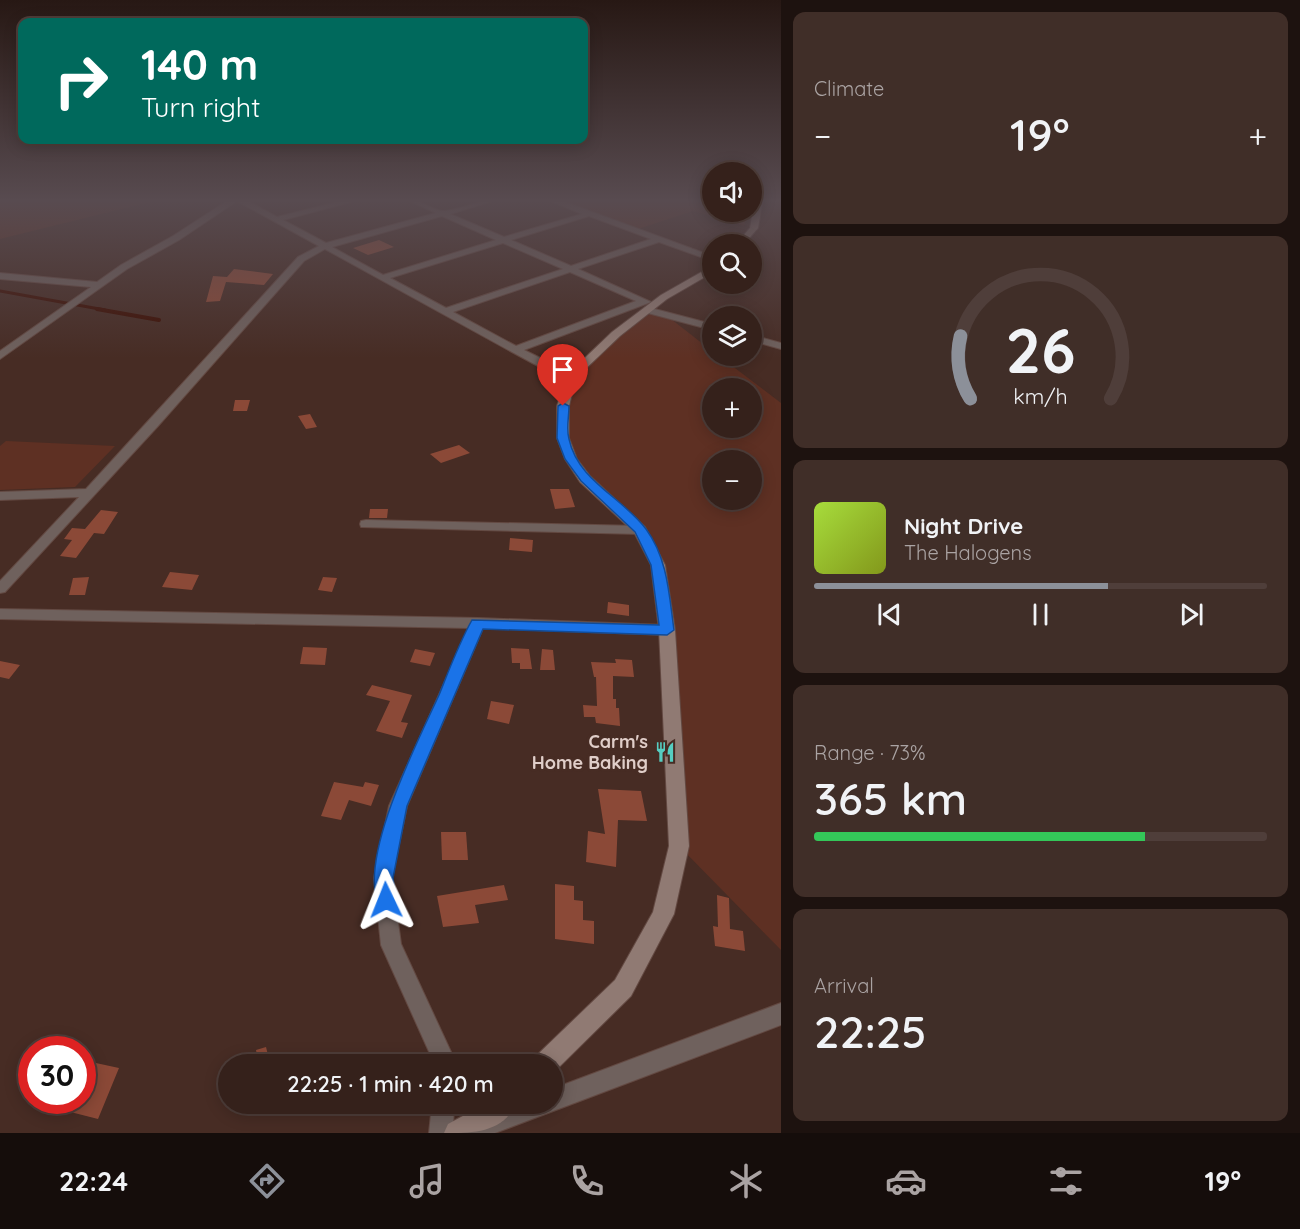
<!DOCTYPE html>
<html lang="en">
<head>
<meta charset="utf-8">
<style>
  :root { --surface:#35211b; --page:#402e28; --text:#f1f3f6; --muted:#aaa3a3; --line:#4f3e3a; --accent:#8c9099 }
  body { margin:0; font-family:Quicksand,sans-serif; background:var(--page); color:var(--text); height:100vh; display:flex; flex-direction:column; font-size:22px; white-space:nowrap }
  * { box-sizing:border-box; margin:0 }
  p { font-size:20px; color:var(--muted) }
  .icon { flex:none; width:33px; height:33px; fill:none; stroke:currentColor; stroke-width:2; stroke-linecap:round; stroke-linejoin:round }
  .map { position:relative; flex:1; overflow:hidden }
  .drawer { display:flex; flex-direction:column; gap:12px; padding:12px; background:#1d120f; width:519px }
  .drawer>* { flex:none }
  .banner { position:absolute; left:18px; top:18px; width:570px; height:126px; border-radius:12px; box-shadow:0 3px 15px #0003,0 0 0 2px var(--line); background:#00695c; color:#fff; overflow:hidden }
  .fabs { position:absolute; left:702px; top:162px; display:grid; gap:12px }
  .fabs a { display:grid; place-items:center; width:60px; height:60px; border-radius:50%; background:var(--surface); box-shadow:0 3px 15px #0003,0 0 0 2px var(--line); font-size:30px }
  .speed { position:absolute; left:18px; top:1036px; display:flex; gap:12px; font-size:30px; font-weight:700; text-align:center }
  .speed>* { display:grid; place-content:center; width:78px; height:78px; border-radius:50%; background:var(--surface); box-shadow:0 3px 15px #0003,0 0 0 2px var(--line); line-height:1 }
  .speed .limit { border:9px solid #d22; background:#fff; color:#111 }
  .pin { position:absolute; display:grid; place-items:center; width:51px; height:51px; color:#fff; margin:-62px -26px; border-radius:50% 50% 50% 0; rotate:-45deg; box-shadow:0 0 6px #0007 }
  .pin .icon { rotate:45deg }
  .me { position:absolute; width:66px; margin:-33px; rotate:358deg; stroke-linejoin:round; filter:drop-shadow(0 0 4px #0008) }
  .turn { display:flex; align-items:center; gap:21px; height:126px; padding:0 24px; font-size:27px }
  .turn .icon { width:78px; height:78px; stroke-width:2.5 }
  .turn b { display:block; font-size:42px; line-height:51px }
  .big { font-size:45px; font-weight:600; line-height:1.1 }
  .drawer .tile { flex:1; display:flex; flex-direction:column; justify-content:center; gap:9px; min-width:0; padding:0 21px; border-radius:12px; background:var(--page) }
  .drawer .dial { align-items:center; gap:0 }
  .dial svg { height:156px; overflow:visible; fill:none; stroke:var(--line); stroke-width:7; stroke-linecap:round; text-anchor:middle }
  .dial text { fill:var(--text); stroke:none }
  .song { display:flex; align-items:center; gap:18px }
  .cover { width:72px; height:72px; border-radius:9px; background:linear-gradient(135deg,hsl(80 70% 55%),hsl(70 70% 35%)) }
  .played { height:6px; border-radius:3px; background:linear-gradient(90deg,var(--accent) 65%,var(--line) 65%) }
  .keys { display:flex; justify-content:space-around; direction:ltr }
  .heat { display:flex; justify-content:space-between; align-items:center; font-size:33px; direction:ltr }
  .charge { height:9px; border-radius:4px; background:linear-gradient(90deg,#34c759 73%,var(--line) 0) }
  .trip { position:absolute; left:218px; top:1054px; width:345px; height:60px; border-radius:30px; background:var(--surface); box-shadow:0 3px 15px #0003,0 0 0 2px var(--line); font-weight:600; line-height:60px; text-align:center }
  .tab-bar { display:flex; height:96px; justify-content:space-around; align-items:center; background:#150d0b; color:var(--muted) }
  .tab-bar .icon { width:42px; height:42px }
  .tab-bar .active { color:var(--accent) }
  .tab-bar b { font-size:27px; color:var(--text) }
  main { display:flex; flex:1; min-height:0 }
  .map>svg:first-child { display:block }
</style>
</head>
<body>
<main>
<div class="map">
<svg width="781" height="1133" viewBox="0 0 781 1133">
  <rect width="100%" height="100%" fill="#472c24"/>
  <g fill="#5e3023" fill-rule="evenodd">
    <polygon points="0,199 162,199 0,239"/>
    <polygon points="549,199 712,199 712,212 748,212 744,226 693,211 632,231"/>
    <path d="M653,305L712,351V356H719L781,403V950L679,846L658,565L640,530L571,459L563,406L571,377ZM712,388H752V428H712ZM712,460H752V500H712Z"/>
    <polygon points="6,441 115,446 75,487 0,490 0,446"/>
  </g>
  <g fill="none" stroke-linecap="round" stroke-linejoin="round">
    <polyline stroke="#3d0f03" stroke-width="3" points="0,291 105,310"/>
    <polyline stroke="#3d0f03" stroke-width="4" points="97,309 159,320"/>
  </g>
  <g fill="#8b4937">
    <polygon points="379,240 394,247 368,255 353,248"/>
    <polygon points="234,269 273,274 264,285 226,282 220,301 206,302 213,276 227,277"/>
    <polygon points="235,400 250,400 247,411 233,411"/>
    <polygon points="310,414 317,427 306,429 298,416"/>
    <polygon points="459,445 470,453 441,463 430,454"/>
    <polygon points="550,489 569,489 575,507 555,509"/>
    <polygon points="370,509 388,509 387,518 369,518"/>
    <polygon points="101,510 118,512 104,534 94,533 76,558 60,556 72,540 64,539 72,528 85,529"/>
    <polygon points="510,538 533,540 532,552 509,550"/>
    <polygon points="170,572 199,575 192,590 162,587"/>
    <polygon points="89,577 85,595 69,595 73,578"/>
    <polygon points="323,577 337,578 332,592 318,590"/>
    <polygon points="608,602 629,605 629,616 607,613"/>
    <polygon points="303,647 327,648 325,665 300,664"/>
    <polygon points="511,648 529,649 532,669 520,669 520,663 512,663"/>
    <polygon points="415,649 435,653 430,666 410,662"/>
    <polygon points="542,649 553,650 555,670 540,670"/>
    <polygon points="615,659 632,660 634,677 613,676 613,699 616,699 616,708 619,708 620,726 596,723 595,717 584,717 583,705 597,706 596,677 594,677 591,662 616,663"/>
    <polygon points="0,661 20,665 9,679 0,677"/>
    <polygon points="372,685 412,695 401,722 408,723 402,738 376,731 390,701 366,695"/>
    <polygon points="491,701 514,705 509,724 487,719"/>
    <polygon points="334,782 363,787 365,782 379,785 371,806 349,800 341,820 321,816"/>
    <polygon points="598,789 641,791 647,821 618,820 616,867 586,862 588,831 605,834"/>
    <polygon points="441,832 466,832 468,860 442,860"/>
    <polygon points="555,884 574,886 574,900 583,901 583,920 594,921 594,944 555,939"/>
    <polygon points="504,885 508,900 475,905 479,923 443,927 437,896"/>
    <polygon points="717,895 729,898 730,929 743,931 745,951 715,946 713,926 718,927"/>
    <polygon points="266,1047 270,1063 259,1065 256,1050"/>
    <polygon points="82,1060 119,1068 98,1119 43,1105 43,1101 82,1101"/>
    <polygon points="275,1104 310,1104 311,1109 276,1116"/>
  </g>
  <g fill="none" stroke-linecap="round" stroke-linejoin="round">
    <g stroke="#634942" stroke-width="2">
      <g id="street">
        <path d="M230,199H244L277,217L349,199H362L283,220L326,243L436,213L406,199C420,199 429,209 442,211C453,212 483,199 499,199L450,214L504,237L582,214L546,199H557L712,256V261L659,242L578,269L651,302L524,350L575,375L576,377L571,380L551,373L512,352L325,249L304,261L158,426L5,592L0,593V581L79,497L0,500V492L86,489L298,257L319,246L237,201L179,240L127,269L0,359V351L91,287L0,279V273L97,282L121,265L173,236ZM442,216L496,240L383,275L332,247ZM589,216L651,239L571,266L511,240ZM503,243L563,269L446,308L390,278ZM570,272L636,301L516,346L453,312Z"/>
        <polygon points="647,307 712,324 712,330 644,312 644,308"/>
        <polygon points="752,335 781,343 781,349 752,341"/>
        <polygon points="366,520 640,526 646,530 640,534 361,527 360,524 361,521"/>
        <polygon points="0,609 478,618 667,625 672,626 674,630 672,634 667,635 483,628 407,806 392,878 401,944 457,1065 435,1065 381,945 374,878 389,806 469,628 0,619"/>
        <polygon points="781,1003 781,1025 495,1133 429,1133 432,1104 454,1104 453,1132 456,1125 510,1104 552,1104 552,1089"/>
      </g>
    </g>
    <g stroke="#634942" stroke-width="2">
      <g id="secondary">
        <polygon points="755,199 763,199 758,228 744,244 736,244 750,228"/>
        <polygon points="712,266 712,273 667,299 620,336 576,378 569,406 569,438 577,459 590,476 645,527 665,565 675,630 689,846 674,914 631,996 552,1074 552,1065 533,1065 536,1056 615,980 653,912 669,846 659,630 651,565 634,532 580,482 565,459 557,438 557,406 567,375 612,332 661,295"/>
        <path d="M485,1104H516C502,1133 473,1133 444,1133L448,1124Z"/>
      </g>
    </g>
    <use href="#street" fill="#6f615d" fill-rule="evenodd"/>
    <use href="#secondary" fill="#907a73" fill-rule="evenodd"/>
  </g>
  <linearGradient id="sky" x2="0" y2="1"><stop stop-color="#271814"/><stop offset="0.56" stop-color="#584b50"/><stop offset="1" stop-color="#584b50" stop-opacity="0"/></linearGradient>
  <rect width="781" height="358" fill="url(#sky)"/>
  <path fill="#1a73e8" stroke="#114b97" stroke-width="1.5" d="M563,403L569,406C569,417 566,429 569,439C578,481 622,497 646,529C668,559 669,595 674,630L667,635L483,629L407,806L393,878L396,900L393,906L386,909L379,906C357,859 418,741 439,695C449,670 459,643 472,620L659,625L651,565L635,532L581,481L565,459L557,438L558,406Z"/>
  <defs>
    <g id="restaurant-bare" transform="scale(1.62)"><path d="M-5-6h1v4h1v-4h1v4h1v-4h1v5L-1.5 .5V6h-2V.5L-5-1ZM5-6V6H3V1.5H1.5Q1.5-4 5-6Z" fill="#56cec2" stroke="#472c24" stroke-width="2.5" paint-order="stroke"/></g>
  </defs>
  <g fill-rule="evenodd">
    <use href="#restaurant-bare" x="665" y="752"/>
  </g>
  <g text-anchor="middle" stroke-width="6" stroke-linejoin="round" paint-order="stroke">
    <g font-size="18" font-weight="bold" fill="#e0cec9" stroke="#472c24" text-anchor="end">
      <text x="648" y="748">Carm's<tspan x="648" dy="21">Home Baking</tspan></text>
    </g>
  </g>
</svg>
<div class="fabs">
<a><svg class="icon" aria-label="sound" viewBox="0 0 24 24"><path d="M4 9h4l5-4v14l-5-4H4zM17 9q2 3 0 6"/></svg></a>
<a><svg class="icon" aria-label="search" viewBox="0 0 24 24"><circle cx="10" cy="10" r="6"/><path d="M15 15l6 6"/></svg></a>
<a><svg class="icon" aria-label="layers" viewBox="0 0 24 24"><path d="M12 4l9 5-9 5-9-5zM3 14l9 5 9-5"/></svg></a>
<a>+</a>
<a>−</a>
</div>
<div class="speed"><div class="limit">30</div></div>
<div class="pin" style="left:563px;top:406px;background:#d93025"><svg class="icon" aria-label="arrive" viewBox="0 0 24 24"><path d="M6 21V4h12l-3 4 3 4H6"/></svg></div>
<svg class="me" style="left:386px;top:900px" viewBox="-20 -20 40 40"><path d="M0-17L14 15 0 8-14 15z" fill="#1a73e8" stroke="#fff" stroke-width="4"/></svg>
<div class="trip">22:25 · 1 min · 420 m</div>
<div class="banner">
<div class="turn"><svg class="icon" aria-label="right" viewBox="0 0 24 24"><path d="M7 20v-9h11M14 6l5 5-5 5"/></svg><div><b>140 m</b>Turn right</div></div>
</div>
</div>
<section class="drawer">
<div class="tile"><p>Climate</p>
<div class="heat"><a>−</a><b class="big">19°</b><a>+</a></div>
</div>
<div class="tile dial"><svg viewBox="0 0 100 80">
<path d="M14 69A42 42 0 1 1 86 69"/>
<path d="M14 69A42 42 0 0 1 9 37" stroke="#8c9099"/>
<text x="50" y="56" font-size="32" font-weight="700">26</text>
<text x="50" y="72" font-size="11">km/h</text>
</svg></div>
<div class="tile">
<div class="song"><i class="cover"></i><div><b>Night Drive</b><p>The Halogens</p></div></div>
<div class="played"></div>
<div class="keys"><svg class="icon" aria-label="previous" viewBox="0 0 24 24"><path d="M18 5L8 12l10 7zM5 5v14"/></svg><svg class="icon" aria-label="pause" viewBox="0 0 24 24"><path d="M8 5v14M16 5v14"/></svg><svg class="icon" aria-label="next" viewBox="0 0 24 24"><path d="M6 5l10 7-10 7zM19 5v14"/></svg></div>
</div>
<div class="tile"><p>Range · 73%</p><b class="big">365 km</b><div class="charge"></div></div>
<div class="tile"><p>Arrival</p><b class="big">22:25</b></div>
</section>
</main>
<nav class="tab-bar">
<b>22:24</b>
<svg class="icon active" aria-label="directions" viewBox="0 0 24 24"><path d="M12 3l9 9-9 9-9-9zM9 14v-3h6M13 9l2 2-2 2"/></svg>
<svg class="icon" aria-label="music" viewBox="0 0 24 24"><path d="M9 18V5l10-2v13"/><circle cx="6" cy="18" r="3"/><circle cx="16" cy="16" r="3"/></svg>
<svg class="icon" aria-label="phone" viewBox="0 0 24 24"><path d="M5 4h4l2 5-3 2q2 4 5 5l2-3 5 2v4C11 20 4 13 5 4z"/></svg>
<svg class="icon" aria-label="climate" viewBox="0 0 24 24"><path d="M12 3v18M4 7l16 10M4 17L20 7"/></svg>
<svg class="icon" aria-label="car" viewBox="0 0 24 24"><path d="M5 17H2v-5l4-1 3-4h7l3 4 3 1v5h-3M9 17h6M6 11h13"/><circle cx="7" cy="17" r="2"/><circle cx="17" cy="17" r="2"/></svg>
<svg class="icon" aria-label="filters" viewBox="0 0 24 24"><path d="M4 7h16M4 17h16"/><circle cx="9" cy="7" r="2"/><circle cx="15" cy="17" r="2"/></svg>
<b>19°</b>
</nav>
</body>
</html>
